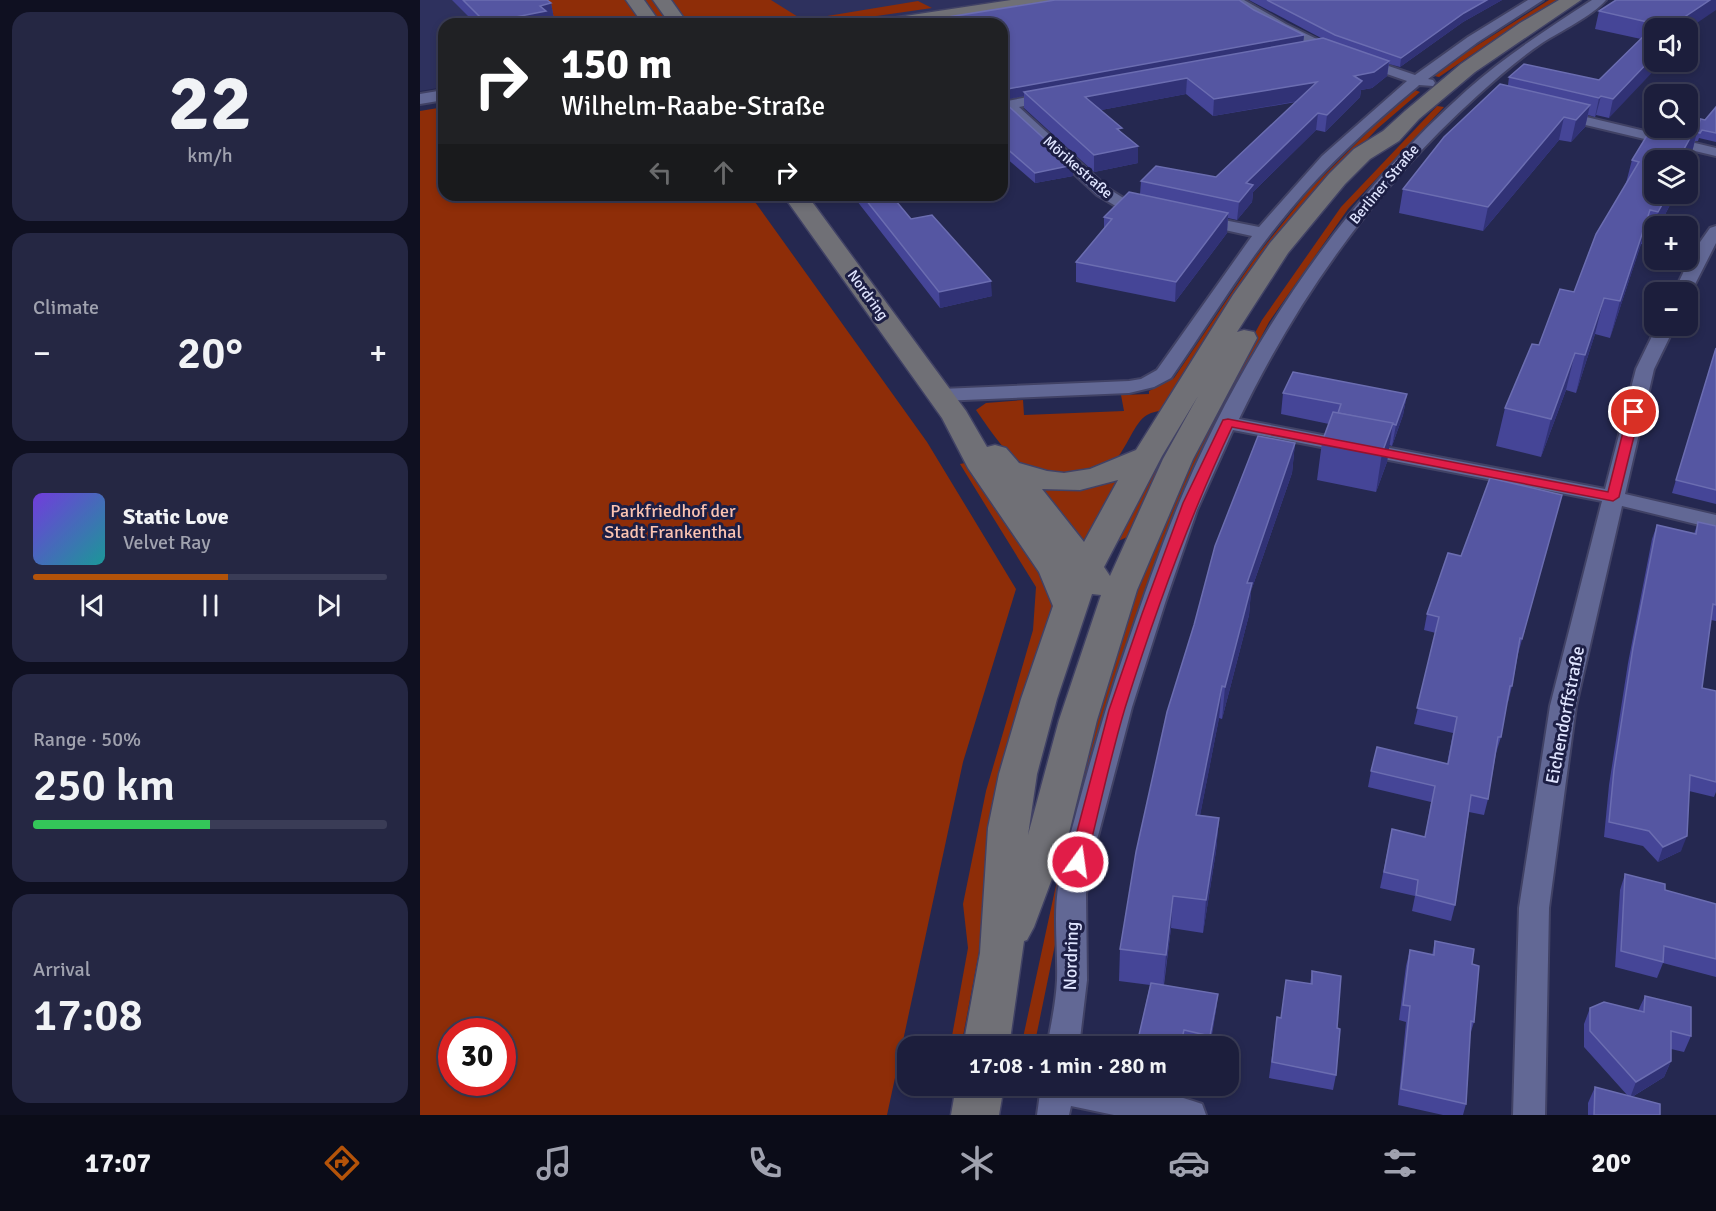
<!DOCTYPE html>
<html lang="en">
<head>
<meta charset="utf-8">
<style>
  :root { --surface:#1c1e3c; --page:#252743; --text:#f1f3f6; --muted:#a0a2af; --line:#3a3c56; --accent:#b45309 }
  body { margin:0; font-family:Signika,sans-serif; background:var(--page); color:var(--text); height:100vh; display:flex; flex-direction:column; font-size:22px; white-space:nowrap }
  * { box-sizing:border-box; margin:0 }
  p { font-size:20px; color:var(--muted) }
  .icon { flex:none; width:33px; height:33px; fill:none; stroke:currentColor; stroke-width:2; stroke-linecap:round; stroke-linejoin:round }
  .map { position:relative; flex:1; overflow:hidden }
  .sheet { display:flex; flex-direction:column; gap:12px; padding:12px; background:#0f1021; width:420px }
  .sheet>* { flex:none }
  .banner { position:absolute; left:18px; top:18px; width:570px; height:183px; border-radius:18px; box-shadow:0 3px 9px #0003,0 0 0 2px var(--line); background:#202124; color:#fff; overflow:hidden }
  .fabs { position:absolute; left:1224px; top:18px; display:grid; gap:12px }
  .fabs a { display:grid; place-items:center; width:54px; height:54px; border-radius:12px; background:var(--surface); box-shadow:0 3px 9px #0003,0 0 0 2px var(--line); font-size:30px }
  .speed { position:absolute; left:18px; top:1018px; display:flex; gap:12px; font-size:30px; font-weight:700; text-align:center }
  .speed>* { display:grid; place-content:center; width:78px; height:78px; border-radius:50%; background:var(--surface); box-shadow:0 3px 9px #0003,0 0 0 2px var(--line); line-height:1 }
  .speed .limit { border:9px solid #d22; background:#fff; color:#111 }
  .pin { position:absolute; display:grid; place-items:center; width:51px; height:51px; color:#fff; margin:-26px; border:3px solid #fff; border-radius:50%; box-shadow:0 2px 6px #0007 }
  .me { position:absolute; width:66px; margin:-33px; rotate:14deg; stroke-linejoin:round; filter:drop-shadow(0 0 4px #0008) }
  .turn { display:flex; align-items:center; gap:21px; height:126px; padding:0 24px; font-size:27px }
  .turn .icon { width:78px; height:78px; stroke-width:2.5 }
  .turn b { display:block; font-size:42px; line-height:51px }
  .lanes { display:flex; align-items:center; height:57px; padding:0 24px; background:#0003; justify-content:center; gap:30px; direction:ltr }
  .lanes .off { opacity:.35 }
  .big { font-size:45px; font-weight:600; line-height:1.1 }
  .sheet .tile { flex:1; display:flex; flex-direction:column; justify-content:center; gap:9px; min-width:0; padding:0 21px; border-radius:18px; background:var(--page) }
  .sheet .dial { align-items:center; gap:0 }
  .dial b { font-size:78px; line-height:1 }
  .song { display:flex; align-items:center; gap:18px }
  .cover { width:72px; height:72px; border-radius:9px; background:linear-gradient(135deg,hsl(260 70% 55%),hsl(180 70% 35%)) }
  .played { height:6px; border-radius:3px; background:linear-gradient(90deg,var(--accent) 55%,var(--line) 55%) }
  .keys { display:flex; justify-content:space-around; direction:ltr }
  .heat { display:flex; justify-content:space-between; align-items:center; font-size:33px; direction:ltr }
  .charge { height:9px; border-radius:4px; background:linear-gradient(90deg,#34c759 50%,var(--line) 0) }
  .trip { position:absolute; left:477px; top:1036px; width:342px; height:60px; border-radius:18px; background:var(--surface); box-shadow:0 3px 9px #0003,0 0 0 2px var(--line); font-weight:600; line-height:60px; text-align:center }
  .dock { display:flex; height:96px; justify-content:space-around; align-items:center; background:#0b0c18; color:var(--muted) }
  .dock .icon { width:42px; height:42px }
  .dock .on { color:var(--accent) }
  .dock b { font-size:27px; color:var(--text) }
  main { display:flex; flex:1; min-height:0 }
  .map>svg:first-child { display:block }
</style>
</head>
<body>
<main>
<section class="sheet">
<div class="tile dial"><b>22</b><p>km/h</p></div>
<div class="tile"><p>Climate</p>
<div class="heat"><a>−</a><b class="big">20°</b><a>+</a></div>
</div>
<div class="tile">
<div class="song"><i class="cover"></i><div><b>Static Love</b><p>Velvet Ray</p></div></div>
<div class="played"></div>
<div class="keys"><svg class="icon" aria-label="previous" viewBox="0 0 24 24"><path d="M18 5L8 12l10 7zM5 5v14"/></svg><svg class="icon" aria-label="pause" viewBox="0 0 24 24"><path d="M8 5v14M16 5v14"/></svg><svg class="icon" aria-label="next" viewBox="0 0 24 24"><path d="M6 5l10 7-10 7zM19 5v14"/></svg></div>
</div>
<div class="tile"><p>Range · 50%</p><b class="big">250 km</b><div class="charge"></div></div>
<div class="tile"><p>Arrival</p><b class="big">17:08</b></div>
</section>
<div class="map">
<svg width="1296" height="1115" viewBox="0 0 1296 1115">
  <rect width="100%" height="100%" fill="#252850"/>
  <polygon fill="#2e315e" points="0,0 582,0 435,24 24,24 24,87 0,91"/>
  <g fill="#8e2d08" fill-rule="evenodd">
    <polygon points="113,0 351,0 383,20 498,1 512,8 401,24 140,24"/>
    <polygon points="1129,0 1141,0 1091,28 1019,77 1010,75"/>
    <path d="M995,90L1000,92L957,129L923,165L744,410C739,411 732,412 727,415C715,421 706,450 695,460C677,476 626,475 605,465C586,456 568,427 556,410L566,403L603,400L604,415L704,411L701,395L729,394V391L754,378L835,258L889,190L971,109Z"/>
    <polygon points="1017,106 1024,107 928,209 849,322 780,454 732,577 681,721 614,1047 601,1047 672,719 722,574 771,451 842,320 921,207"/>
    <path d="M24,107V195H330L507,442L596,589L543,762L467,1115H0V111ZM32,1032H82V1083H32Z"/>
    <polygon points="809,336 714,534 687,546"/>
    <polygon points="555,461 622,566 633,598 631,633 583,793 559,952 541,1047 530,1047 548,948 543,904 566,791 613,630 616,587 540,464"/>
    <path d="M706,475L669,542L661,541L620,487C651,489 677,488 706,475Z"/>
  </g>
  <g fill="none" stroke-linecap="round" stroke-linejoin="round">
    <g stroke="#414265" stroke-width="4">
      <g id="minor">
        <path d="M809,0H824L866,24L913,47L995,75L1048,37L1108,0H1123L1058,42L1008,79L1013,80L1015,83L1013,86L999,85L997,87C951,125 907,165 869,211C825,263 790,322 751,378L734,387L709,393L521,401L514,399L511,395L514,391L521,389L709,381L721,379L737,370L832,236L773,223L771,220L773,217L779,215L839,227L902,156L987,81L904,52L857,30Z"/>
        <path d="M1172,0H1186C1172,16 1141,31 1122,43C1100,58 1078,77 1058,95C958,185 877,298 819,419L1185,489L1216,369L1237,326H1255L1234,369L1205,494L1296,515V529L1202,506L1156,706L1129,908L1125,1115H1093L1099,908L1130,706L1182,501L813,430L777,510L746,600L712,707L673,855L666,894L667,980L659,1047H627C631,1025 636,1002 637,980C638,947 633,914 639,882C643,857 651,834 657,810C672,755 688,699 707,645C725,593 743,540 765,489C830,339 925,199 1047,90C1085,56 1129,28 1172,0Z"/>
        <polygon points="634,92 641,96 639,99 599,107 689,189 705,199 735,206 737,209 735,212 729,214 694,205 677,195 585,110 582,110 582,102"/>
        <polygon points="1137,110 1296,148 1296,156 1132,117 1130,114 1132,111"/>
        <polygon points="1296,226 1296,243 1271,292 1268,296 1268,292 1254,292 1273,252 1290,228"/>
        <path d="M621,1086C675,1086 730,1085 782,1104L786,1115H694L651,1106L649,1115H617Z"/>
      </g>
    </g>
    <g stroke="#414265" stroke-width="4">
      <polygon id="tertiary" points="24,90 24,100 0,104 0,94"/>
    </g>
    <g stroke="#414265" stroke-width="3">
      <g id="secondary">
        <polygon points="206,0 224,0 241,24 223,24"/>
        <polygon points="233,0 251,0 268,24 250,24"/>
        <polygon points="591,0 634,0 631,4 625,5 507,24 463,24 465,20 472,18"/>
        <path d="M1139,0H1161L1055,72L999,119L979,141L950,159L925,184L868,253L817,332L824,330L834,332L837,338L773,459L717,590L677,720L649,833L614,927L607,940L604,941L589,1047H543L560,953L568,828L579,774L601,699L633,606L619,572L548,468L522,418L363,195H387L546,411L567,447L575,445L586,448L599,463L627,471L644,473L670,469L716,450L813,295L850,243L909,174L934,149L963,131L985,111L1041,64L1100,23ZM778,396L743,459L690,576L684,567L742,456ZM698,480L664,542L622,489L660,490ZM672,594L681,595L639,720L608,835L617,774L637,699Z"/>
        <polygon points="536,1086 584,1086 579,1115 531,1115"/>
      </g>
    </g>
    <use href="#minor" fill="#626895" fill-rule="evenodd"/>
    <use href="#tertiary" fill="#626895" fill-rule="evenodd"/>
    <use href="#secondary" fill="#707076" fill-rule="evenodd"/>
  </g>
  <g fill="#454597">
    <polygon points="32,0 127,0 131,3 134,19 128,20 129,24 56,24"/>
    <polygon points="829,0 1082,0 1043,22 980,67 969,64 967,76 952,88 941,90 940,97 905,132 896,130 833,192 832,202 817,220 808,218 807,233 755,302 656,282 656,262 684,229 684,217 720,194 721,181 796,177 876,102 793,116 766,94 681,110 702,133 718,163 674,172 604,108 604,96 582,100 582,24 834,10 884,35 883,42 901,38"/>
    <polygon points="1296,0 1234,28 1189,118 1176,115 1175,117 1168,115 1165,127 1151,142 1139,140 1063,231 979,213 983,189 1088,85 1089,77 1179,80 1221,39 1175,29 1179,11"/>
    <polygon points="582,102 653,176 615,183 585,157 582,158"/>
    <polygon points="1296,107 1296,142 1279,138 1278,141 1275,141 1272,152 1234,160 1251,203 1239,226 1234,226 1234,235 1229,246 1221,244 1190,338 1175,334 1156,393 1146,390 1121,457 1076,446 1085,408 1119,345 1154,292 1206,183 1212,160 1285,120"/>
    <polygon points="436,195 471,195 491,219 572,296 520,308 437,201"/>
    <polygon points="1296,348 1296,504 1252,493"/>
    <polygon points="863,393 987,394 983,415 972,446 969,445 967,462 956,492 897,480 902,442 909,424 861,414"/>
    <polygon points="875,443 872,473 831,591 829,615 802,719 799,718 780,815 799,818 796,851 783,933 751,928 744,985 798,994 796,1010 790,1047 768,1047 762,1046 762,1047 718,1047 719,1035 730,985 699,981 700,949"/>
    <polygon points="1142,495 1098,654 1092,686 1088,702 1087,702 1081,737 1076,753 1068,799 1064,815 1049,812 1035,905 1031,921 992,911 995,896 960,888 972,829 1005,837 1011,802 948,787 951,771 1027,764 1033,733 994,724 1016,633 1004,630 1007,614 1041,556"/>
    <polygon points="1278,522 1296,526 1296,621 1291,620 1282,688 1296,691 1296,792 1294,797 1269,791 1261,851 1238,862 1223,846 1184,837 1189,785 1208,663 1232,539 1237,525 1274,534"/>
    <polygon points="1205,874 1245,890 1296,904 1296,977 1243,963 1237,978 1195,967 1200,890"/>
    <polygon points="1015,941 1052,964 1054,1022 1050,1035 1046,1104 1043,1115 1023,1115 978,1105 986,1022 979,1020 986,966 990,950 1012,955"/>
    <polygon points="892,971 917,1028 916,1075 913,1090 849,1078 857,1017 860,1018 890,984"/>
    <polygon points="1225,996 1271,1036 1264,1052 1251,1049 1251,1061 1244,1077 1212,1097 1240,1115 1168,1115 1168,1103 1175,1087 1208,1096 1164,1047 1164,1024 1170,1008 1218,1011"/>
  </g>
  <g fill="#313276">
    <polygon points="1067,0 1082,0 1043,22 980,67 981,58 1044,13"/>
    <polygon points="1290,0 1296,0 1296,10 1268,29 1268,28 1250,28 1251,26"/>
    <polygon points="131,3 134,19 128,20 129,24 66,24 66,23 120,6"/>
    <polygon points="884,35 883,45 604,92 604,96 582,100 582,90"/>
    <polygon points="1234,56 1234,62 1242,62 1189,118 1193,99"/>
    <polygon points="969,61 967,76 952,88 941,90 940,97 905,132 907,115 934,76"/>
    <polygon points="767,78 766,94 665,113 665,97"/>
    <polygon points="897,82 895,98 793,116 794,99"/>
    <polygon points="1181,96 1176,115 1175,117 1179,98"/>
    <polygon points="1170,105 1165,127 1151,142 1156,120"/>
    <polygon points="898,113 896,130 833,192 832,202 817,220 819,202 826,183"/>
    <polygon points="1144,117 1139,140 1063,231 1068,207"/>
    <polygon points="1280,120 1272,152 1267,160 1258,160"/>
    <polygon points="718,146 718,163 674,172 674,155"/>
    <polygon points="582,147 585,147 585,157 582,158"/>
    <polygon points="653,165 653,176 615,183 615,173"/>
    <polygon points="1247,194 1253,194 1251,203 1239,226 1234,226 1234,235 1229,246 1238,212"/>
    <polygon points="1230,210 1221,244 1190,338 1200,301"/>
    <polygon points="808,213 807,233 755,302 756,282"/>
    <polygon points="571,281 572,296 520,308 519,292"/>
    <polygon points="1184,298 1175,334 1156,393 1165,355"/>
    <polygon points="1155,353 1146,390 1121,457 1131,419"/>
    <polygon points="987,394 983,415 972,446 976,425"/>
    <polygon points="973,423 967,462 956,492 962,453"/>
    <polygon points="875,443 872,473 831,591 829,615 802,719 805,687 827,583"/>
    <polygon points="802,686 799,718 774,847 776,815"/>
    <polygon points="799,818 796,851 783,933 786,900"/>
    <polygon points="1267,836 1261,851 1238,862 1243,847"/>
    <polygon points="753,896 751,928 743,987 746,955"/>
    <polygon points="798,994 796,1010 789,1047 790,1036"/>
    <polygon points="1251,1061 1244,1077 1210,1098 1216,1082"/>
  </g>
  <g fill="#5556a2" stroke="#6b6db1" stroke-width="1.5">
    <polygon points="43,0 127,0 131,3 120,6 126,11 66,23"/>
    <polygon points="635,0 819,0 834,10 884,35 582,90 582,24 484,24"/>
    <polygon points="847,0 1067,0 1044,13 981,58 915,35"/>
    <polygon points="1196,0 1290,0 1251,26 1253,28 1234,28 1234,56 1193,99 1181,96 1179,98 1089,77 1104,64 1179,80 1236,24 1179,11"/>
    <polygon points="903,38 969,61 954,72 934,76 942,81 907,115 898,113 826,183 833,185 819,202 721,181 736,166 796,177 897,82 794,99 767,78 665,97 702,128 697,129 718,146 674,155 604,92"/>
    <polygon points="1080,84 1170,105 1156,120 1144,117 1068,207 983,189 1024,137"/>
    <polygon points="582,102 584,102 653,165 615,173 585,147 582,147"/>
    <polygon points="1296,107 1296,133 1282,130 1280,133 1277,132 1280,120 1268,117 1268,116 1285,120"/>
    <polygon points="1268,117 1280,120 1258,160 1234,160 1234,194 1248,194 1238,212 1230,210 1200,301 1184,298 1165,355 1155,353 1131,419 1085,408 1112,344 1119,345 1140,289 1154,292 1176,234 1219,162 1212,160 1234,124 1234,128 1268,128"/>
    <polygon points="709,192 808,213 756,282 656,262 692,219 684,217"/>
    <polygon points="442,195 471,195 491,219 512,215 571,281 519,292"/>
    <polygon points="1296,348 1296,490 1256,480"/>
    <polygon points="873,372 987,394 976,425 973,424 918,413 921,404 863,393"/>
    <polygon points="913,412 973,423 962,453 902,442"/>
    <polygon points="838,436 875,443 827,583 832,583 805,687 802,686 776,815 799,818 786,900 753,896 746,955 700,949 716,852 747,712 774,625 795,546"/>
    <polygon points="1070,478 1142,495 1102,639 1100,638 1092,686 1090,686 1081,737 1078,737 1068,799 1051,795 1035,905 996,895 998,880 964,872 972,829 1005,837 1015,786 951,771 957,747 1028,764 1037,717 997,708 1019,617 1007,614 1028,553 1041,556"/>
    <polygon points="1278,522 1296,526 1296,605 1293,604 1282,688 1296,691 1296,782 1270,775 1267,836 1243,847 1229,831 1189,822 1194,770 1213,648 1237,525 1276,534"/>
    <polygon points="1205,874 1245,884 1245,890 1296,904 1296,959 1244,946 1243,962 1201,951"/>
    <polygon points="1015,941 1054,949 1052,964 1059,966 1054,1022 1051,1021 1046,1104 981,1089 990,1006 983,1005 990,950 1014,955"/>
    <polygon points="892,971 921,976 917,1028 920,1029 916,1075 852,1062 857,1017 861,1018 866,980 892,984"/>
    <polygon points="731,983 798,994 790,1036 764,1030 761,1043 719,1035"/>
    <polygon points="1225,996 1271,1007 1271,1036 1251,1031 1251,1061 1216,1082 1170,1031 1170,1008 1184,1002 1224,1012"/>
    <polygon points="1175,1087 1240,1104 1240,1115 1174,1115"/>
  </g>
  <path fill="#e11d48" stroke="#92132f" stroke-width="1.5" d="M1214,408L1220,412L1199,497L1193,501L812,427C769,518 735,612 705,708C690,758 679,811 666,862L664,867L658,869L652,867L649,862L689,710L722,614L763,503L803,420L808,419L1188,492L1208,412Z"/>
  <g text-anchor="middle" stroke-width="6" stroke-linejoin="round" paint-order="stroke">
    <g font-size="15" fill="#e0e5ff" stroke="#1c1e44">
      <text transform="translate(658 167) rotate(41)" y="5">Mörikestraße</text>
      <text transform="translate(964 184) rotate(-50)" y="5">Berliner Straße</text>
      <text transform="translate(448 295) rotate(54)" y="5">Nordring</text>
    </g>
    <g font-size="18" fill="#fac3b1" stroke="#1c1e44">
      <text x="253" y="517">Parkfriedhof der<tspan x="253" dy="21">Stadt Frankenthal</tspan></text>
    </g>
    <g font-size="18" fill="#e0e5ff" stroke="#1c1e44">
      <text transform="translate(1145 715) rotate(-79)" y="6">Eichendorffstraße</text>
      <text transform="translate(651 956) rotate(-88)" y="6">Nordring</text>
    </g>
  </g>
</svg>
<div class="fabs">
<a><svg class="icon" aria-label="sound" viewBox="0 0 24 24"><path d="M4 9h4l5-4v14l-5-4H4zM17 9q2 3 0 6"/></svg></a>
<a><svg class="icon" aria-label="search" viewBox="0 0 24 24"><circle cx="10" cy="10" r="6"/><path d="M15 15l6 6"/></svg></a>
<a><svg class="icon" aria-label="layers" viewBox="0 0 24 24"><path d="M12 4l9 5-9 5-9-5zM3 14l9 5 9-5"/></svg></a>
<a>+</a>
<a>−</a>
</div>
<div class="speed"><div class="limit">30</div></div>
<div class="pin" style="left:1214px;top:412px;background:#d93025"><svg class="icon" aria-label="arrive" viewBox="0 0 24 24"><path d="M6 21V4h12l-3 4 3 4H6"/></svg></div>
<svg class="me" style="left:658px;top:862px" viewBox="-20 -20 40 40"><circle r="17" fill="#e11d48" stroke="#fff" stroke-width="3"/><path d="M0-11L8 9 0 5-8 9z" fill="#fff"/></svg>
<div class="trip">17:08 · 1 min · 280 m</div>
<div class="banner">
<div class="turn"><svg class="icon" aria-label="right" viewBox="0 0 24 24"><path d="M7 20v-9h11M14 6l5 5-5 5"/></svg><div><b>150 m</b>Wilhelm-Raabe-Straße</div></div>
<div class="lanes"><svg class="icon off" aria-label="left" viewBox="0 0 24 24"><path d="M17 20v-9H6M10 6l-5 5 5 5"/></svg><svg class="icon off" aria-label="ahead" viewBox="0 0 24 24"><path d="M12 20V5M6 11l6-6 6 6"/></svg><svg class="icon" aria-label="right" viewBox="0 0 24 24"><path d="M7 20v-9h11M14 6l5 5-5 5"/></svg></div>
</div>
</div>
</main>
<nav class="dock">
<b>17:07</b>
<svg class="icon on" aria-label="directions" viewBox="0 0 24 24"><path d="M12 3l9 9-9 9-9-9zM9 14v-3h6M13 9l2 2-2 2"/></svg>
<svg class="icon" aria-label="music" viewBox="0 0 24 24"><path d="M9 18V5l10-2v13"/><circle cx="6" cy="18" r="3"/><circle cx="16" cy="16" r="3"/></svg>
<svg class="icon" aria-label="phone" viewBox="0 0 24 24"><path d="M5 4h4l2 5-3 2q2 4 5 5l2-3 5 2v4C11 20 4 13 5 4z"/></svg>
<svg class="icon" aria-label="climate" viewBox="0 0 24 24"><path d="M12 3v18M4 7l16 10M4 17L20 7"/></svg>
<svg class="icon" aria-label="car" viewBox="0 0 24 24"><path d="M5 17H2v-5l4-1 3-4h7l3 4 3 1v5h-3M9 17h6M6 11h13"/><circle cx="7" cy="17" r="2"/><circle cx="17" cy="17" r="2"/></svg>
<svg class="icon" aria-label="filters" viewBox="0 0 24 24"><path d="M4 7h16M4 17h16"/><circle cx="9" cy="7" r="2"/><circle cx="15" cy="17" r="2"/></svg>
<b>20°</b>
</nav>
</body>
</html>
